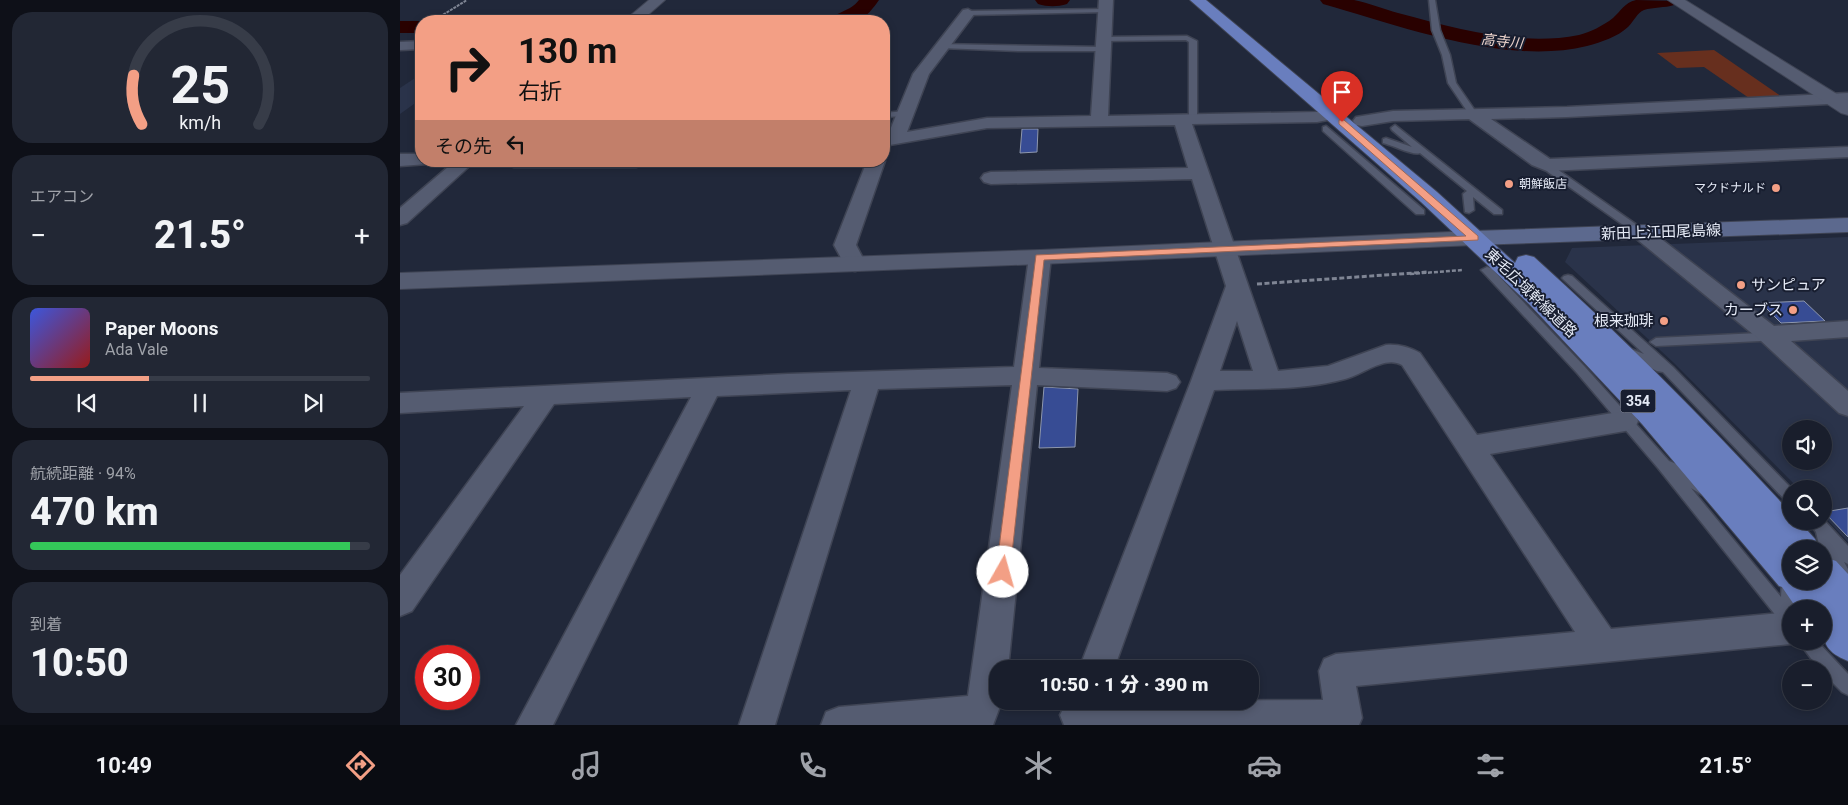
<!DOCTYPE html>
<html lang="ja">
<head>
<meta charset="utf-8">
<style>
  :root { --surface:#191e2c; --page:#222734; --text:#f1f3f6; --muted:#9fa2a9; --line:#373c48; --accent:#f39f85 }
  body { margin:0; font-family:Roboto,"Noto Sans JP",sans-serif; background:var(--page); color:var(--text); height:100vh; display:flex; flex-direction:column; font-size:19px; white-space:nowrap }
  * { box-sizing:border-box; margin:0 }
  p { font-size:16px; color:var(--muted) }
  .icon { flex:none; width:28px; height:28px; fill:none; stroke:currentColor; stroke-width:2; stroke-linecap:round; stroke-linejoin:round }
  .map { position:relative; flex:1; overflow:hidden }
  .panel { display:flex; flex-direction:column; gap:12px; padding:12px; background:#0e1018; width:400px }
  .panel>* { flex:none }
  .hud { position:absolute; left:15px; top:15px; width:475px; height:152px; border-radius:20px; box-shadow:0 2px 8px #0003,0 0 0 1px var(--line); background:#f39f85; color:#111; overflow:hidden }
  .buttons { position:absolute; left:1382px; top:420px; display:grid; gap:10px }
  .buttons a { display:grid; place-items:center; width:50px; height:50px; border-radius:50%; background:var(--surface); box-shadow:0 2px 8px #0003,0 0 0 1px var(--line); font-size:25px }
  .speed { position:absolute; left:15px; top:645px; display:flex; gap:10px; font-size:25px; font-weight:700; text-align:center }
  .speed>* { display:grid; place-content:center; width:65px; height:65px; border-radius:50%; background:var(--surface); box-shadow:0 2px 8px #0003,0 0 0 1px var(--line); line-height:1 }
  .speed .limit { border:8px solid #d22; background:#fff; color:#111 }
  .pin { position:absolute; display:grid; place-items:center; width:42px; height:42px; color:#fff; margin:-51px -21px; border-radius:50% 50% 50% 0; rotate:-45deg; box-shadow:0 0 5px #0007 }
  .pin .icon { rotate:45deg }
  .me { position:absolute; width:55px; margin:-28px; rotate:7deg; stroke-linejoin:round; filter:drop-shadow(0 0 4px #0008) }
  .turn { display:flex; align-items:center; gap:18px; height:105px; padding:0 20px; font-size:22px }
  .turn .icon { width:65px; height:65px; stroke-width:2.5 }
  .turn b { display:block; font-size:35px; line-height:42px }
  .then { display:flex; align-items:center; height:48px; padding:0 20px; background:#0003; gap:10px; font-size:19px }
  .big { font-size:38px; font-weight:800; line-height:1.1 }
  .panel .card { flex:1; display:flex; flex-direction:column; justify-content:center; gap:8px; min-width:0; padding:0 18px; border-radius:20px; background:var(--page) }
  .panel .dial { align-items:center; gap:0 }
  .dial svg { height:130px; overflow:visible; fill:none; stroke:var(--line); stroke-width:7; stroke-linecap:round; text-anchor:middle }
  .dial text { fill:var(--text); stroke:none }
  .song { display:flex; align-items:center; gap:15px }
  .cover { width:60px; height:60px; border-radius:8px; background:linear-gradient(135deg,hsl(230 70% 55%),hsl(0 70% 35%)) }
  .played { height:5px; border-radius:2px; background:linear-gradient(90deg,var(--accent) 35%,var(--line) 35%) }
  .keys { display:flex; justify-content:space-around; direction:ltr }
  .heat { display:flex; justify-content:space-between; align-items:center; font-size:28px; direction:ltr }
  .charge { height:8px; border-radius:4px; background:linear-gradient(90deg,#34c759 94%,var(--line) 0) }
  .trip { position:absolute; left:589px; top:660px; width:270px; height:50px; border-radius:20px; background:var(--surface); box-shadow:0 2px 8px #0003,0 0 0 1px var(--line); font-weight:800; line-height:50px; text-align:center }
  .dock { display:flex; height:80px; justify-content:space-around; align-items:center; background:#0a0c12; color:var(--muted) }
  .dock .icon { width:35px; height:35px }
  .dock .on { color:var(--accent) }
  .dock b { font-size:22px; color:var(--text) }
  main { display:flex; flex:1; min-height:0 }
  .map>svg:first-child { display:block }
</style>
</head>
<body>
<main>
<section class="panel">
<div class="card dial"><svg viewBox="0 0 100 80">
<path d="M14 69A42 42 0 1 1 86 69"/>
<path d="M14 69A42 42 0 0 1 9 39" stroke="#f39f85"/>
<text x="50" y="56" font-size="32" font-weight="700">25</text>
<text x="50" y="72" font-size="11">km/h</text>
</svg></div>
<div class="card"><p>エアコン</p>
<div class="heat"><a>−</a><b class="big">21.5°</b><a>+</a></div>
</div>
<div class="card">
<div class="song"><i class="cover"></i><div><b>Paper Moons</b><p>Ada Vale</p></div></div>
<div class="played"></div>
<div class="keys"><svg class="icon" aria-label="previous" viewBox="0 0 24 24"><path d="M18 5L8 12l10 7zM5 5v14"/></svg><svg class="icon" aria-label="pause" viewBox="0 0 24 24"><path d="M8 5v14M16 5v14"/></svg><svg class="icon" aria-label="next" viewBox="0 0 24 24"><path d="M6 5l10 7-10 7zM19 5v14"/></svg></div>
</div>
<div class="card"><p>航続距離 · 94%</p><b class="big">470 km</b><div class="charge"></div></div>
<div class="card"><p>到着</p><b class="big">10:50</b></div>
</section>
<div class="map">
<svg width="1448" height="725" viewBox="0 0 1448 725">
  <rect width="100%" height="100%" fill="#21283a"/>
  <g fill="#2a334a" fill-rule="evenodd">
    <polygon points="21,74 21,99 0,114 0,88"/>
    <path d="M1448,237V542L1424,516V489H1399L1274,363L1165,262L1172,248ZM1391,429H1424V461H1391Z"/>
  </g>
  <polygon fill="#672f1e" points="1314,50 1382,97 1349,98 1304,67 1277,68 1257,53"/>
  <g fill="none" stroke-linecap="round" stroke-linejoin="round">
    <g fill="#290100" fill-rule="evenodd">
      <path d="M459,0H479C462,24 458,21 430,21C436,11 450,12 459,0Z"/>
      <path d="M635,0H670L667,4C657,7 648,7 638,4Z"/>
      <path d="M920,0C931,0 943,0 954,0C969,3 984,9 998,13C1055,28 1119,47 1179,35C1190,32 1203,26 1213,18C1221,11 1224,3 1236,0L1277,1L1274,5C1265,8 1253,7 1244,10C1237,13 1234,21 1228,27C1217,37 1202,42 1187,46C1106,66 1001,26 923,4Z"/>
      <polygon points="0,21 24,21 21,21 21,33 0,33"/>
    </g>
  </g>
  <g fill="#374c94" stroke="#8e97ad">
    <polygon points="622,129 638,129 637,152 620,153"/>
    <polygon points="1404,301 1425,321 1381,323 1361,303"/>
    <polygon points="644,387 678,389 675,447 639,448"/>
    <polygon points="1448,508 1448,537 1424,512"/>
  </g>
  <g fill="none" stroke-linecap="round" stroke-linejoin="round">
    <g stroke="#3f4454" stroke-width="3">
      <g id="service">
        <polygon points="1029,0 1035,0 1040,30 1050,55 1056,83 1078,115 1077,117 1071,117 1048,83 1042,55 1032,30"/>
        <polygon points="704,9 707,11 706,12 568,15 565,13 568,11"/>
        <polygon points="787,36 797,41 797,120 793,123 789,120 789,42 786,40 703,41 699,39 703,37"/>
        <polygon points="538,44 702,47 706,49 702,51 619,51 541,48 538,48"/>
        <polygon points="505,111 509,114 508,116 484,117 484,113"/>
        <path d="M995,125L1102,210V214H1094L1073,197L1074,210L1069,213L1065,212L1063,194L1067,191L1020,153C1014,156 992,145 983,143V139L986,138L1012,147L992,130L991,128Z"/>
        <polygon points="926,126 1024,210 1024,214 1016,214 923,131 923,127"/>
        <polygon points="1147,162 1244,230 1245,232 1244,234 1236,234 1148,172 1142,165"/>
        <path d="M1087,267L1091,268L1185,367L1269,461C1283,466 1305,477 1311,490L1309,494L1304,496L1291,488L1381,597L1382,581L1384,576L1391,574V581H1398L1399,609H1391V630L1385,627L1258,468L1177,373L1083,272L1081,270Z"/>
        <polygon points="1168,275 1172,276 1273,367 1392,489 1391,503 1386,501 1263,372 1257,371 1219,353 1217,350 1223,346 1244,354 1164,280 1162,278 1164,276"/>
        <polygon points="1369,330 1375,334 1373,337 1360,341 1256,346 1250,342 1256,338 1359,333"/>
        <polygon points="1424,520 1448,546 1448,564 1444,562 1448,569 1448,593 1442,591 1424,558 1424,549 1420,549 1416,532 1408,521"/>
        <polygon points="1398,641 1417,641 1448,674 1448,695 1442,692 1424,674 1424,669 1419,669"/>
      </g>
    </g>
    <g stroke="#3f4454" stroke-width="3">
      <g id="minor">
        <path d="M699,0H713L708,116L917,112L932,109L938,110L941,114L938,118L917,122L792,124L878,371L928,366L986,345C998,344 1009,347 1020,353L1077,435L1225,411L1235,414L1238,421L1235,428L1225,431L1090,454L1211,629L1391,612V641H1397L1391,644L956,686L962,718L959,725H664L660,715L667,701L923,700L919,671L924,659L936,654L1175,632L1002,365C985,355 962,375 945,379C902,391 857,388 814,390L714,669H679L791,381L826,286L792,179L591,184L584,182L581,178L584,174L591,172L788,168L775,125L587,128L484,146V136L488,135L513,74L563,10L568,9L575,13L529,74L507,132L587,118L691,116ZM837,321L853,371H820Z"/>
        <polygon points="21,41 21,49 0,50 0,42"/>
        <polygon points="1448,93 1448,103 1167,117 1091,119 1150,159 1448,147 1448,157 1147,171 1132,165 1069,119 993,121 962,126 956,125 953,121 956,117 993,111 1167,107"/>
        <polygon points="0,154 21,154 21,161 29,161 28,164 0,166"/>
        <polygon points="484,159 485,161 456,245 466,264 463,269 455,271 447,269 434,245 467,161 484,161"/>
        <polygon points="55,161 75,161 7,223 0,225 0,208"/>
        <polygon points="105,161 245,161 243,165 236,167 114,167 107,165"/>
        <polygon points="1240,226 1247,228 1374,326 1448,321 1448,337 1391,341 1448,391 1448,416 1439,413 1360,340 1233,236 1230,232 1233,228"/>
        <polygon points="640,251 648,252 651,257 639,368 767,373 776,376 780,382 776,388 767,391 637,385 608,669 598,669 598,701 602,701 593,725 421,725 426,712 439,707 568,696 612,385 478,389 375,725 339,725 451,390 317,396 153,725 116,725 291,397 154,404 12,611 0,616 0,575 124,406 0,413 0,393 388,374 614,367 629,257 632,252"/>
      </g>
    </g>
    <g stroke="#3f4454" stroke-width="2">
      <g id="tertiary">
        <polygon points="249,0 265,0 241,21 224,21"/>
        <polygon points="1268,0 1285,0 1448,101 1448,115 1441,113"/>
        <polygon points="1074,231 1082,233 1086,238 1082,243 1074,245 640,264 0,289 0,273 640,250"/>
      </g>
    </g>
    <g stroke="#3f4454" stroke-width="2">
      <polygon id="secondary" points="1448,218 1448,232 1074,245 1066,243 1062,238 1066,233 1074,231"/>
    </g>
    <g stroke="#3f4454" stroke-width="2">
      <path id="trunk" d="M790,0H806L1037,192L1115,263L1118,257L1126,255L1134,257C1224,338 1309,424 1391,513V521H1399L1415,539L1420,549H1391V581H1424V557L1436,561L1448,574V661C1418,649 1424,636 1424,609H1397L1382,587L1379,586L1242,424L1129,304L1021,202Z"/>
    </g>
    <polyline stroke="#7f8594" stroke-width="2" stroke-dasharray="3 1" stroke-linecap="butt" points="33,21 67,0"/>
    <polyline stroke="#7f8594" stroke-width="2.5" stroke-dasharray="4 2" stroke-linecap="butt" points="1010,274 1063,270"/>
    <polyline stroke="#7f8594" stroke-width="3" stroke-dasharray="5 2.5" stroke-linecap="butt" points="857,284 1028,272"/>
    <use href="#service" fill="#555c71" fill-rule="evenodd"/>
    <use href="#minor" fill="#555c71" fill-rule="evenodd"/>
    <use href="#tertiary" fill="#555c71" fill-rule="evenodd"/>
    <use href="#secondary" fill="#5c698e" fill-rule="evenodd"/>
    <use href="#trunk" fill="#697ebe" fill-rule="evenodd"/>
  </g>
  <polygon fill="#f39f85" stroke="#9e6756" points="939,120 944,120 1078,236 1078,240 644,260 610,572 608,576 603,578 598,576 596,572 636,255 1066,236 939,124"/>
  <g fill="#f39f85" stroke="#181e30" stroke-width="2">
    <circle cx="1109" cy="184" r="5"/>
    <circle cx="1376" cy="188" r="5"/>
    <circle cx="1341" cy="285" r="5"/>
    <circle cx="1393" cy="310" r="5"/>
    <circle cx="1264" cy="321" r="5"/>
  </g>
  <g text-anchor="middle" stroke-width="4" stroke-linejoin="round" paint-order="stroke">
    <g font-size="12" fill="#e5eaf6" stroke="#181e30" text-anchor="start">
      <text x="1119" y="188">朝鮮飯店</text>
      <text x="1366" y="192" text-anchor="end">マクドナルド</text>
    </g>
    <g font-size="14" font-style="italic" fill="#edd4cc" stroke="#181e30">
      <text transform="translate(1102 41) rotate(6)" y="5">高寺川</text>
    </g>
    <rect fill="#181e30" stroke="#a8adbb" stroke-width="1" x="1220.5" y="389.5" width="35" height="23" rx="4"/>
    <g font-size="14" font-weight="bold" fill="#e5eaf6">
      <text x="1238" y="406">354</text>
    </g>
    <g font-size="15" fill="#e5eaf6" stroke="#181e30">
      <text transform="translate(1261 232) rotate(-2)" y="5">新田上江田尾島線</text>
      <text transform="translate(1131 293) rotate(44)" y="5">東毛広域幹線道路</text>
    </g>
    <g font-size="15" fill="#e5eaf6" stroke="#181e30" text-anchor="end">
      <text x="1351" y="290" text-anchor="start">サンピュア</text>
      <text x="1383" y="315">カーブス</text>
      <text x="1254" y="326">根来珈琲</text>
    </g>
  </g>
</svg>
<div class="buttons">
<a><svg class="icon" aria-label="sound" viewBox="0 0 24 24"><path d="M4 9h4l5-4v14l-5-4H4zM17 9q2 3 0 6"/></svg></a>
<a><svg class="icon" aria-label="search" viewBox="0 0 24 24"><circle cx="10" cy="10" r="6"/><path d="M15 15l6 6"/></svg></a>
<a><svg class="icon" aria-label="layers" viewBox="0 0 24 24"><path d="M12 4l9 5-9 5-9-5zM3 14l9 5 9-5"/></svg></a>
<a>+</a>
<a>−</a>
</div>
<div class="speed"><div class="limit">30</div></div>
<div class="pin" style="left:942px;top:122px;background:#d93025"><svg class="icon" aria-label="arrive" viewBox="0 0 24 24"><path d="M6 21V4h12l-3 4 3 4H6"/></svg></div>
<svg class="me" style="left:603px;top:572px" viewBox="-20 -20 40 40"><circle r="19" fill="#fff"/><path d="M0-13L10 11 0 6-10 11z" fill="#f39f85"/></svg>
<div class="trip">10:50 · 1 分 · 390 m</div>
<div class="hud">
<div class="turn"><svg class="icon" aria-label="right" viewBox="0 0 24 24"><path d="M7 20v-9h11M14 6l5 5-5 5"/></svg><div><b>130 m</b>右折</div></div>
<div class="then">その先<svg class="icon" aria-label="left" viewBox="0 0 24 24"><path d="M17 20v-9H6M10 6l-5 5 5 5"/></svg></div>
</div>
</div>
</main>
<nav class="dock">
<b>10:49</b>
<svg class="icon on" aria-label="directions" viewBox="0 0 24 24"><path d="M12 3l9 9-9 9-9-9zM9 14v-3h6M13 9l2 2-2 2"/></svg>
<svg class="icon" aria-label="music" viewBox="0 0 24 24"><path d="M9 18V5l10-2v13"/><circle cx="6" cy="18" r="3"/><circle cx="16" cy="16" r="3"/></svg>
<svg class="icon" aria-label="phone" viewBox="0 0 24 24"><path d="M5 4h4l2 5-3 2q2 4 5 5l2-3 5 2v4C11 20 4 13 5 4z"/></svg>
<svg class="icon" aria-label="climate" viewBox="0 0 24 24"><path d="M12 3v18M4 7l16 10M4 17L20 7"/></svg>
<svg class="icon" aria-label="car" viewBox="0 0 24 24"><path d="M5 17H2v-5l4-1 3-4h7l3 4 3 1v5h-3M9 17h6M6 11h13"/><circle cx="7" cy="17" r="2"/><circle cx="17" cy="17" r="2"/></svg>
<svg class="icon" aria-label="filters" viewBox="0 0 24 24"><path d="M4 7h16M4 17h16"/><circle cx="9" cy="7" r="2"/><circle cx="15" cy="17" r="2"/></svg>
<b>21.5°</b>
</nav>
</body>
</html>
